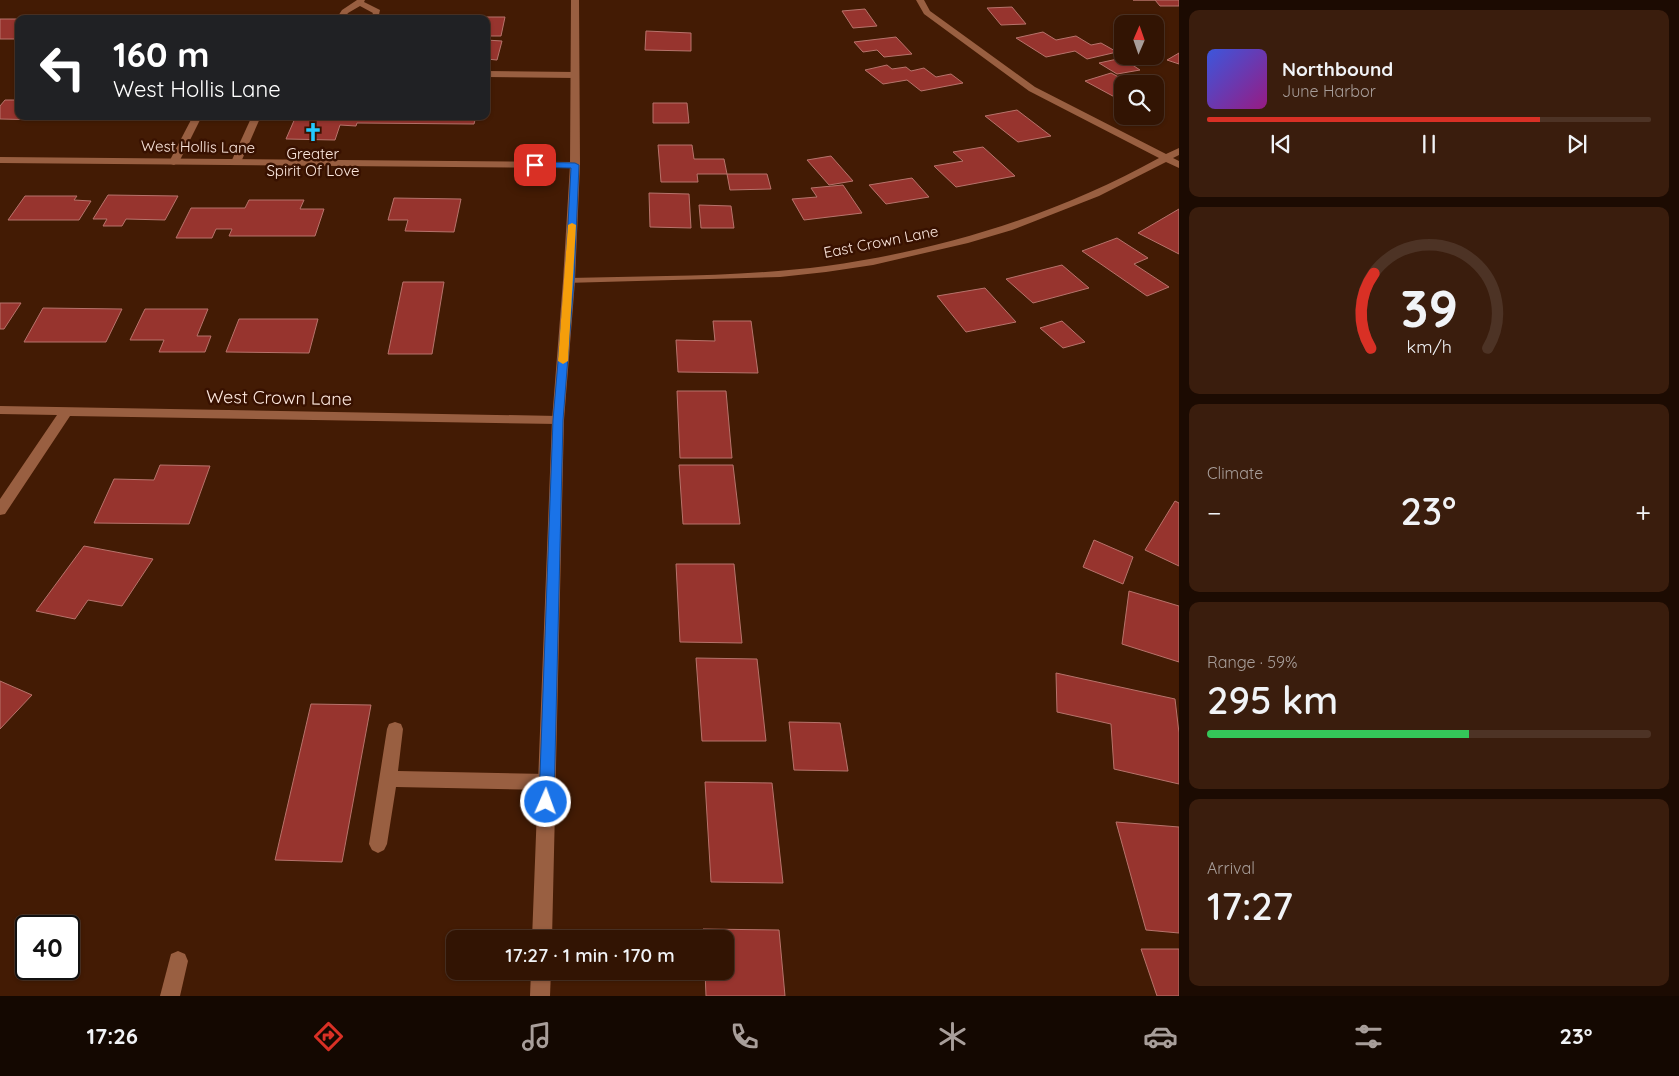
<!DOCTYPE html>
<html lang="en">
<head>
<meta charset="utf-8">
<style>
  :root { --surface:#321403; --page:#3a1d0d; --text:#f1f3f6; --muted:#a89e9a; --line:#4d3325; --accent:#d93025 }
  body { margin:0; font-family:Quicksand,sans-serif; background:var(--page); color:var(--text); height:100vh; display:flex; flex-direction:column; font-size:19px; white-space:nowrap }
  * { box-sizing:border-box; margin:0 }
  p { font-size:16px; color:var(--muted) }
  .icon { flex:none; width:28px; height:28px; fill:none; stroke:currentColor; stroke-width:2; stroke-linecap:round; stroke-linejoin:round }
  .map { position:relative; flex:1; overflow:hidden }
  .details { display:flex; flex-direction:column; gap:10px; padding:10px; background:#1c0b02; width:500px }
  .details>* { flex:none }
  .guide { position:absolute; left:15px; top:15px; width:475px; height:105px; border-radius:10px; box-shadow:0 1px 4px #0004,0 0 0 1px var(--line); background:#202124; color:#fff; overflow:hidden }
  .needle { width:32px; rotate:2deg }
  .fabs { position:absolute; left:1114px; top:15px; display:grid; gap:10px }
  .fabs a { display:grid; place-items:center; width:50px; height:50px; border-radius:10px; background:var(--surface); box-shadow:0 1px 4px #0004,0 0 0 1px var(--line); font-size:25px }
  .speed { position:absolute; left:15px; top:915px; display:flex; gap:10px; font-size:25px; font-weight:700; text-align:center }
  .speed>* { display:grid; place-content:center; width:65px; height:65px; border-radius:50%; background:var(--surface); box-shadow:0 1px 4px #0004,0 0 0 1px var(--line); line-height:1 }
  .speed .limit { border:2px solid #111; border-radius:8px; background:#fff; color:#111 }
  .pin { position:absolute; display:grid; place-items:center; width:42px; height:42px; color:#fff; margin:-21px; border-radius:10px; box-shadow:0 2px 8px #0006 }
  .me { position:absolute; width:55px; margin:-28px; rotate:2deg; stroke-linejoin:round; filter:drop-shadow(0 0 4px #0008) }
  .turn { display:flex; align-items:center; gap:18px; height:105px; padding:0 15px; font-size:22px }
  .turn .icon { width:65px; height:65px; stroke-width:2.5 }
  .turn b { display:block; font-size:35px; line-height:42px }
  .big { font-size:38px; font-weight:600; line-height:1.1 }
  .details .widget { flex:1; display:flex; flex-direction:column; justify-content:center; gap:8px; min-width:0; padding:0 18px; border-radius:10px; background:var(--page) }
  .details .dial { align-items:center; gap:0 }
  .dial svg { height:130px; overflow:visible; fill:none; stroke:var(--line); stroke-width:7; stroke-linecap:round; text-anchor:middle }
  .dial text { fill:var(--text); stroke:none }
  .song { display:flex; align-items:center; gap:15px }
  .cover { width:60px; height:60px; border-radius:8px; background:linear-gradient(135deg,hsl(230 70% 55%),hsl(310 70% 35%)) }
  .played { height:5px; border-radius:2px; background:linear-gradient(90deg,var(--accent) 75%,var(--line) 75%) }
  .keys { display:flex; justify-content:space-around; direction:ltr }
  .heat { display:flex; justify-content:space-between; align-items:center; font-size:28px; direction:ltr }
  .charge { height:8px; border-radius:4px; background:linear-gradient(90deg,#34c759 59%,var(--line) 0) }
  .trip { position:absolute; left:446px; top:930px; width:288px; height:50px; border-radius:10px; background:var(--surface); box-shadow:0 1px 4px #0004,0 0 0 1px var(--line); font-weight:600; line-height:50px; text-align:center }
  .menu { display:flex; height:80px; justify-content:space-around; align-items:center; background:#140801; color:var(--muted) }
  .menu .icon { width:35px; height:35px }
  .menu .on { color:var(--accent) }
  .menu b { font-size:22px; color:var(--text) }
  main { display:flex; flex:1; min-height:0 }
  .map>svg:first-child { display:block }
</style>
</head>
<body>
<main>
<div class="map">
<svg width="1179" height="996" viewBox="0 0 1179 996">
  <rect width="100%" height="100%" fill="#431b04"/>
  <g fill="#97342e" stroke="#b7736b">
    <polygon points="1133,0 1179,0 1179,6 1160,6 1155,0"/>
    <polygon points="1012,7 1026,24 1001,25 987,8"/>
    <polygon points="865,9 877,26 853,28 842,11"/>
    <polygon points="464,17 505,17 501,36 486,36 486,19 464,19"/>
    <polygon points="0,19 38,19 19,19 19,39 0,39"/>
    <polygon points="646,31 691,33 691,51 645,50"/>
    <polygon points="1043,32 1056,40 1076,36 1091,45 1101,43 1117,52 1087,59 1075,51 1046,57 1016,38"/>
    <polygon points="896,37 912,54 884,57 877,50 863,52 854,42"/>
    <polygon points="486,40 502,41 497,60 486,59"/>
    <polygon points="1179,53 1179,64 1167,60"/>
    <polygon points="1122,58 1140,70 1117,74 1099,63"/>
    <polygon points="887,65 892,69 906,67 911,71 924,68 936,77 951,74 963,83 921,91 907,80 883,84 865,70"/>
    <polygon points="1111,73 1132,84 1122,84 1122,101 1085,81"/>
    <polygon points="5,100 19,100 19,116 50,116 46,120 0,119 0,106"/>
    <polygon points="653,103 687,103 689,123 653,123"/>
    <polygon points="1017,110 1051,136 1018,142 985,116"/>
    <polygon points="62,116 110,116 107,120 60,119"/>
    <polygon points="296,116 476,116 474,124 357,123 356,126 340,125 335,140 286,139"/>
    <polygon points="658,145 692,145 694,159 724,159 727,174 697,174 698,182 661,182"/>
    <polygon points="983,147 1015,176 956,187 934,166 963,161 953,152"/>
    <polygon points="831,156 853,181 829,185 807,160"/>
    <polygon points="727,174 767,174 771,189 730,190"/>
    <polygon points="912,178 929,197 886,204 869,185"/>
    <polygon points="843,185 862,213 804,220 792,199 817,197 811,188"/>
    <polygon points="649,193 689,194 691,228 650,227"/>
    <polygon points="108,195 178,196 165,220 126,219 122,226 103,226 107,219 93,219"/>
    <polygon points="25,196 77,196 74,200 91,201 79,220 8,220"/>
    <polygon points="394,198 461,199 454,232 405,231 408,220 388,220"/>
    <polygon points="249,200 304,200 300,209 324,209 315,236 229,236 232,229 216,229 212,238 176,238 191,208 245,208"/>
    <polygon points="699,205 731,206 734,228 701,228"/>
    <polygon points="1179,209 1179,254 1138,233"/>
    <polygon points="1117,238 1148,258 1134,264 1169,287 1147,296 1082,251"/>
    <polygon points="1062,265 1089,288 1033,303 1006,279"/>
    <polygon points="403,282 444,282 432,354 388,354"/>
    <polygon points="985,288 1016,322 966,332 937,296"/>
    <polygon points="0,303 21,303 4,329 0,329"/>
    <polygon points="43,308 122,309 106,342 24,342"/>
    <polygon points="145,309 208,309 197,336 211,336 205,352 159,352 164,340 130,340"/>
    <polygon points="239,319 318,319 309,353 226,352"/>
    <polygon points="713,321 751,321 758,373 678,372 676,340 715,341"/>
    <polygon points="1062,321 1085,342 1063,348 1040,328"/>
    <polygon points="677,391 726,391 732,458 680,458"/>
    <polygon points="160,465 210,466 189,524 94,523 114,479 154,480"/>
    <polygon points="679,465 733,465 740,524 683,524"/>
    <polygon points="1175,501 1179,503 1179,566 1145,550"/>
    <polygon points="1094,540 1133,557 1123,584 1083,567"/>
    <polygon points="84,546 153,559 122,606 88,600 75,619 36,611"/>
    <polygon points="676,564 734,564 742,643 680,642"/>
    <polygon points="1129,591 1179,606 1179,662 1122,644"/>
    <polygon points="696,658 757,659 766,741 702,741"/>
    <polygon points="1056,673 1175,699 1179,733 1179,784 1114,769 1111,724 1057,712"/>
    <polygon points="0,681 32,695 0,729"/>
    <polygon points="311,704 371,705 342,862 275,860"/>
    <polygon points="789,722 840,723 848,771 794,770"/>
    <polygon points="705,782 772,783 783,883 711,882"/>
    <polygon points="1116,822 1179,827 1179,933 1146,930"/>
    <polygon points="703,929 779,930 785,996 706,996 705,971 725,971 725,939 703,939"/>
    <polygon points="1141,949 1179,949 1179,996 1157,996"/>
  </g>
  <g fill="none" stroke-linecap="round" stroke-linejoin="round">
    <g fill="#995f41" fill-rule="evenodd">
      <polygon points="357,0 365,0 364,2 380,10 378,19 370,19 373,13 360,6 348,13 344,19 336,19 342,10"/>
      <polygon points="486,71 575,72 579,75 575,78 486,77"/>
      <polygon points="193,116 202,116 179,162 174,165 171,164 169,162"/>
      <polygon points="252,116 261,116 241,162 236,165 233,164 231,162"/>
      <polygon points="395,722 401,724 403,729 398,771 547,774 553,776 556,782 553,788 547,790 396,787 387,844 384,850 378,853 372,850 369,844 387,729 389,724"/>
      <polygon points="178,951 185,954 188,961 180,996 160,996 171,954"/>
    </g>
    <g fill="#995f41" fill-rule="evenodd">
      <path d="M916,0H924L930,11L1035,87L1166,154L1179,148V155L1173,158L1179,161V168L1166,162L1099,196L1012,230L968,243L873,265L826,272L780,277L565,283L563,281L565,279L569,278C654,276 742,277 826,266C942,250 1056,215 1159,158L1029,91L924,14Z"/>
      <polygon points="0,157 575,162 580,165 575,168 0,163"/>
      <polygon points="0,406 558,416 564,420 558,424 70,416 5,514 0,515 0,499 57,415 0,414"/>
    </g>
    <g fill="#995f41" fill-rule="evenodd">
      <polygon points="571,0 579,0 580,165 575,281 564,420 552,939 532,939 552,420 563,281 570,165"/>
      <polygon points="531,971 551,971 550,996 530,996"/>
    </g>
  </g>
  <polygon fill="#1a73e8" stroke="#114b97" points="535,162 575,163 579,165 574,281 563,420 554,802 551,807 546,809 541,807 539,802 553,420 565,281 571,168 532,167 532,163"/>
  <polygon fill="#f59e0b" points="572,223 576,225 568,361 563,364 558,361 568,225"/>
  <defs>
    <g id="church-bare" transform="scale(1.5)"><path d="M-1.2-6h2.4v3.5h3.3v2.4h-3.3V6h-2.4V-.1h-3.3v-2.4h3.3Z" fill="#25c9fe" stroke="#381100" stroke-width="2.5" paint-order="stroke"/></g>
  </defs>
  <g fill-rule="evenodd">
    <use href="#church-bare" x="313" y="132"/>
  </g>
  <g text-anchor="middle" stroke-width="5" stroke-linejoin="round" paint-order="stroke">
    <g font-size="15" fill="#fde8de" stroke="#381100">
      <text transform="translate(198 147) rotate(1)" y="5">West Hollis Lane</text>
      <text transform="translate(881 242) rotate(-11)" y="5">East Crown Lane</text>
    </g>
    <g font-size="15" fill="#fde8de" stroke="#381100">
      <text x="313" y="159">Greater<tspan x="313" dy="17">Spirit Of Love</tspan></text>
    </g>
    <g font-size="18" fill="#fde8de" stroke="#381100">
      <text transform="translate(279 398) rotate(1)" y="6">West Crown Lane</text>
    </g>
  </g>
</svg>
<div class="fabs">
<a><svg class="needle" viewBox="-14 -14 28 28"><path d="M0-13l5 13h-10z" fill="#e53935"/><path d="M0 13l5-13h-10z" fill="#a89e9a"/></svg></a>
<a><svg class="icon" aria-label="search" viewBox="0 0 24 24"><circle cx="10" cy="10" r="6"/><path d="M15 15l6 6"/></svg></a>
</div>
<div class="speed"><div class="limit">40</div></div>
<div class="pin" style="left:535px;top:165px;background:#d93025"><svg class="icon" aria-label="arrive" viewBox="0 0 24 24"><path d="M6 21V4h12l-3 4 3 4H6"/></svg></div>
<svg class="me" style="left:546px;top:802px" viewBox="-20 -20 40 40"><circle r="17" fill="#1a73e8" stroke="#fff" stroke-width="3"/><path d="M0-11L8 9 0 5-8 9z" fill="#fff"/></svg>
<div class="trip">17:27 · 1 min · 170 m</div>
<div class="guide">
<div class="turn"><svg class="icon" aria-label="left" viewBox="0 0 24 24"><path d="M17 20v-9H6M10 6l-5 5 5 5"/></svg><div><b>160 m</b>West Hollis Lane</div></div>
</div>
</div>
<section class="details">
<div class="widget">
<div class="song"><i class="cover"></i><div><b>Northbound</b><p>June Harbor</p></div></div>
<div class="played"></div>
<div class="keys"><svg class="icon" aria-label="previous" viewBox="0 0 24 24"><path d="M18 5L8 12l10 7zM5 5v14"/></svg><svg class="icon" aria-label="pause" viewBox="0 0 24 24"><path d="M8 5v14M16 5v14"/></svg><svg class="icon" aria-label="next" viewBox="0 0 24 24"><path d="M6 5l10 7-10 7zM19 5v14"/></svg></div>
</div>
<div class="widget dial"><svg viewBox="0 0 100 80">
<path d="M14 69A42 42 0 1 1 86 69"/>
<path d="M14 69A42 42 0 0 1 16 23" stroke="#d93025"/>
<text x="50" y="56" font-size="32" font-weight="700">39</text>
<text x="50" y="72" font-size="11">km/h</text>
</svg></div>
<div class="widget"><p>Climate</p>
<div class="heat"><a>−</a><b class="big">23°</b><a>+</a></div>
</div>
<div class="widget"><p>Range · 59%</p><b class="big">295 km</b><div class="charge"></div></div>
<div class="widget"><p>Arrival</p><b class="big">17:27</b></div>
</section>
</main>
<nav class="menu">
<b>17:26</b>
<svg class="icon on" aria-label="directions" viewBox="0 0 24 24"><path d="M12 3l9 9-9 9-9-9zM9 14v-3h6M13 9l2 2-2 2"/></svg>
<svg class="icon" aria-label="music" viewBox="0 0 24 24"><path d="M9 18V5l10-2v13"/><circle cx="6" cy="18" r="3"/><circle cx="16" cy="16" r="3"/></svg>
<svg class="icon" aria-label="phone" viewBox="0 0 24 24"><path d="M5 4h4l2 5-3 2q2 4 5 5l2-3 5 2v4C11 20 4 13 5 4z"/></svg>
<svg class="icon" aria-label="climate" viewBox="0 0 24 24"><path d="M12 3v18M4 7l16 10M4 17L20 7"/></svg>
<svg class="icon" aria-label="car" viewBox="0 0 24 24"><path d="M5 17H2v-5l4-1 3-4h7l3 4 3 1v5h-3M9 17h6M6 11h13"/><circle cx="7" cy="17" r="2"/><circle cx="17" cy="17" r="2"/></svg>
<svg class="icon" aria-label="filters" viewBox="0 0 24 24"><path d="M4 7h16M4 17h16"/><circle cx="9" cy="7" r="2"/><circle cx="15" cy="17" r="2"/></svg>
<b>23°</b>
</nav>
</body>
</html>
